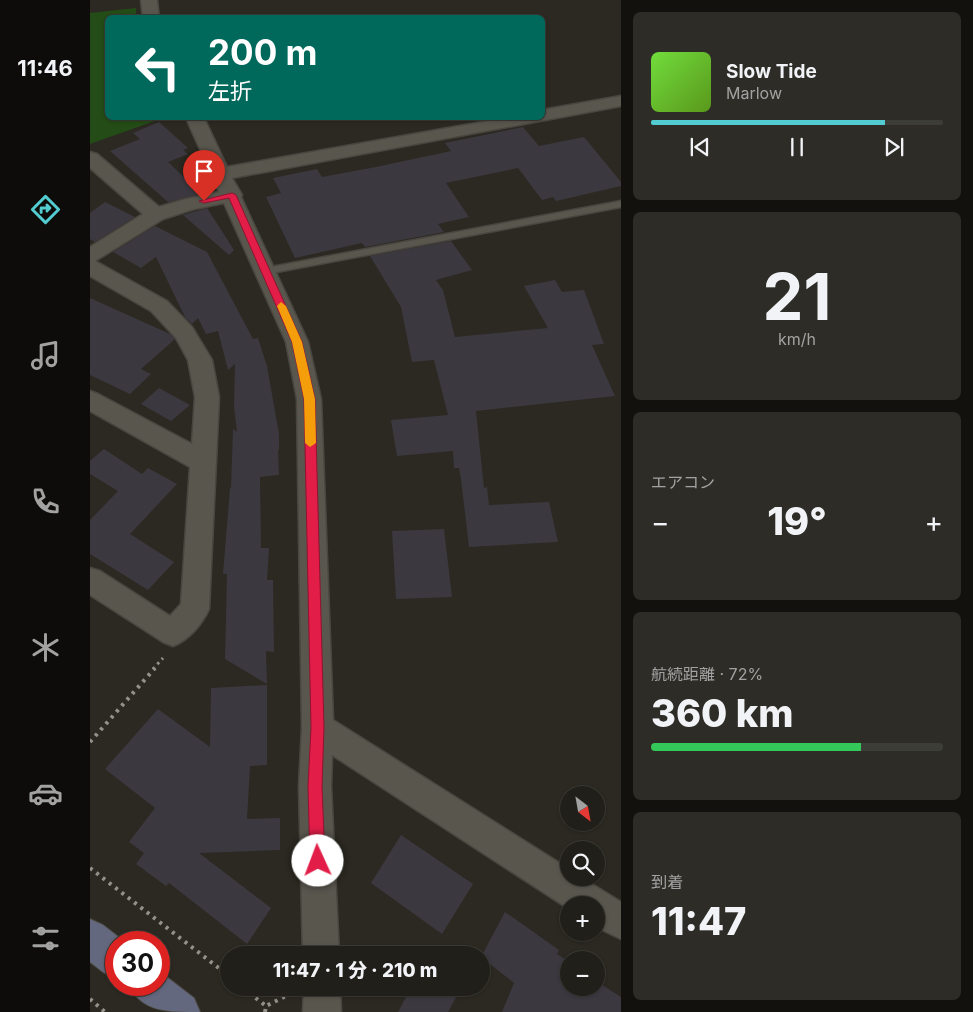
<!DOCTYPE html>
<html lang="ja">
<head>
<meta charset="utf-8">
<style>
  :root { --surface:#201f19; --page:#2d2c26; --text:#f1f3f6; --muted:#a2a2a2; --line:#3d3d38; --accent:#52ccd1 }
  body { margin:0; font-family:Inter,"Noto Sans JP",sans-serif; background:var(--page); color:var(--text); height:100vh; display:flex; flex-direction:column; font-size:19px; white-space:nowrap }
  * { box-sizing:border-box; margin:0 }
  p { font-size:16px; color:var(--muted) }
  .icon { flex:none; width:28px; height:28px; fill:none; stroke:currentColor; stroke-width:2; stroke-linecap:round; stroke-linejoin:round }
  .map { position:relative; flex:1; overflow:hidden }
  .drawer { display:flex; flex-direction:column; gap:12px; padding:12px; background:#12110e; width:352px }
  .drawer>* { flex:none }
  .top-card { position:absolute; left:15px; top:15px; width:440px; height:105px; border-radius:8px; box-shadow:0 1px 4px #0004,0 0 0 1px var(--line); background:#00695c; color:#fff; overflow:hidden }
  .needle { width:32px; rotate:149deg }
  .buttons { position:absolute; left:470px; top:786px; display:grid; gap:10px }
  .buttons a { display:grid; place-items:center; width:45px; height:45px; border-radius:50%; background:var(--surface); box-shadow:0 1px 4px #0004,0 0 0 1px var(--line); font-size:25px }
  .speed { position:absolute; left:15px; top:931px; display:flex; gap:10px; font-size:25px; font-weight:700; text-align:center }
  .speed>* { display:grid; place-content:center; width:65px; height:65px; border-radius:50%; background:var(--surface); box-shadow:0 1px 4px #0004,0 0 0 1px var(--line); line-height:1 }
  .speed .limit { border:8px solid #d22; background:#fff; color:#111 }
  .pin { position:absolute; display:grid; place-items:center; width:42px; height:42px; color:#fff; margin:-51px -21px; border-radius:50% 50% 50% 0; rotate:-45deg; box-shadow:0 0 5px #0007 }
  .pin .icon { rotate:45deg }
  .me { position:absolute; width:55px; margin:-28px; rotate:358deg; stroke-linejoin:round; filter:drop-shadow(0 0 4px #0008) }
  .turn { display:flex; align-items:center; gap:18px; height:105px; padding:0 20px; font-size:22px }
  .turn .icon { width:65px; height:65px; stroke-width:2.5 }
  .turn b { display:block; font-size:35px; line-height:42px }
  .big { font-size:38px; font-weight:800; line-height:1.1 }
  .drawer .card { flex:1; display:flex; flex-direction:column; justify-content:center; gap:8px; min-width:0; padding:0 18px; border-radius:8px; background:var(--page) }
  .drawer .dial { align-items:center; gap:0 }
  .dial b { font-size:65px; line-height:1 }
  .song { display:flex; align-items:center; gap:15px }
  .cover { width:60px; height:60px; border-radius:8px; background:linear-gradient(135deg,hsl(100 70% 55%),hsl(90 70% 35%)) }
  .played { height:5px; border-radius:2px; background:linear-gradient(90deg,var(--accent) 80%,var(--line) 80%) }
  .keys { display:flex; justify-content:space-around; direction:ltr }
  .heat { display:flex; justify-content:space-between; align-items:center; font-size:28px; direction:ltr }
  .charge { height:8px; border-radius:4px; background:linear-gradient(90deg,#34c759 72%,var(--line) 0) }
  .trip { position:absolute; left:130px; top:946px; width:270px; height:50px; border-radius:25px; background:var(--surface); box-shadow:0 1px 4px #0004,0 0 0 1px var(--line); font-weight:800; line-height:50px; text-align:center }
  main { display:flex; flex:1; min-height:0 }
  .menu { display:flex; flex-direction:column; width:90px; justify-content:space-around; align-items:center; background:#0d0c0a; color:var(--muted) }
  .menu .icon { width:35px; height:35px }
  .menu .on { color:var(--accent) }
  .menu b { font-size:22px; color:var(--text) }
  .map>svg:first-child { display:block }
</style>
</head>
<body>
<main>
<nav class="menu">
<b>11:46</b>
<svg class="icon on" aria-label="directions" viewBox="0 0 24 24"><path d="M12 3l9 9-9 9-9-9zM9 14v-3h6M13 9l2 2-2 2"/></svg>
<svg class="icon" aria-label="music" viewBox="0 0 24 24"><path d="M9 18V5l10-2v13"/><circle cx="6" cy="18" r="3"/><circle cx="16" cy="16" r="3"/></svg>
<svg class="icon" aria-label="phone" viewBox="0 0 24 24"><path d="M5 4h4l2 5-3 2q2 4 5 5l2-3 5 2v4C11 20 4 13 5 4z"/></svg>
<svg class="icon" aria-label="climate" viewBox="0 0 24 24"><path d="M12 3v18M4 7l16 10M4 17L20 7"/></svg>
<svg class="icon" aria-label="car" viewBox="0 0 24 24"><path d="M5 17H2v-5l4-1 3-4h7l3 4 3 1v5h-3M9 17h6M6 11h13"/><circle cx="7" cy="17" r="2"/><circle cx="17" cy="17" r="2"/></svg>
<svg class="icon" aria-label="filters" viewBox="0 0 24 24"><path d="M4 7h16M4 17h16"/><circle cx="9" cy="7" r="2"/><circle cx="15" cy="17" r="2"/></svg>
</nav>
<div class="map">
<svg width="531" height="1012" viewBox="0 0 531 1012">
  <rect width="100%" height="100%" fill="#2b2921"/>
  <polygon fill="#244c16" points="46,8 46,17 18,18 18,118 73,118 0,144 0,13"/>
  <g fill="#3c3840">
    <polygon points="69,122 98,148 93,150 98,154 78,162 98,181 108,195 78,202 20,151 50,139 43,133"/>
    <polygon points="433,127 449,146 494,137 531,182 531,186 466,201 463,197 452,200 428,168 356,183 379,217 348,224 354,232 275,247 272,243 205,258 176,197 191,193 183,178 227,169 232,177 286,167 361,151 355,143"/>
    <polygon points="15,202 45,217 5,242 0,239 0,213"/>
    <polygon points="117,208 144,250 139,255 93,215"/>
    <polygon points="65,226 117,252 163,339 168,338 177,366 189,434 189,450 188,450 189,475 170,477 171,548 179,548 177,580 183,580 184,652 176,651 177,684 135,659 137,574 133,574 140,488 141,488 143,429 147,432 144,406 145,364 138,370 128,331 116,334 108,318 102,324 95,317 66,257 51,268 23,252"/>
    <polygon points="361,241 382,270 346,280 353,290 365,337 458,328 434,286 465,280 472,292 494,290 514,344 502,345 525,396 386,411 394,488 397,487 399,505 459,502 468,542 379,547 371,479 369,468 364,468 363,451 307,456 301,420 358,415 344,360 322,362 311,307 280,256"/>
    <polygon points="0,298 80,334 85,339 51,369 61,374 40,394 0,375"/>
    <polygon points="69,388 100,405 81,421 51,404"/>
    <polygon points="14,449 52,474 58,468 87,484 40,534 84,562 58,590 0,554 0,520 28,491 0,474 0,461"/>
    <polygon points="354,529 362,597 306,599 302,531"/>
    <polygon points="177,685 177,765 160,766 157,819 190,818 190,850 109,853 181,908 157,944 79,883 76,886 46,864 54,853 39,842 65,808 15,769 68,709 120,747 121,688"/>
    <polygon points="311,835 383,884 352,934 281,883"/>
    <polygon points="415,912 469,950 467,954 479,962 479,988 506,988 506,981 531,997 531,1012 412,1012 424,983 391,957"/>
    <polygon points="321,988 371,988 358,1012 308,1012"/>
  </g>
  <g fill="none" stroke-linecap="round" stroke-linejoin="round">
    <g stroke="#494640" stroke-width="3">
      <polygon id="lane" points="531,201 531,207 176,274 171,271 176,268"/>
    </g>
    <g stroke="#494640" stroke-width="3">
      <g id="street">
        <polygon points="51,0 67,0 69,18 53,18"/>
        <path d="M531,96V106L142,178L152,195L151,197L218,342L231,399L243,720L479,869V878H492L531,902V939L506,927V905H479V909L242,755L241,786L249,955H213L209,786L212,728L207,399L196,342L134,203L104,209L73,219L5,261L77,301L102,327L122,360L129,397L119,609C112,624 99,640 83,646L73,642L0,595V568L10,571L80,616L91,604L100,467L0,411V391L8,394L102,444L105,397L98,360L86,338L61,311L0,276V247L53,214L0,168V152L7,154L69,207L92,200L129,192L96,118H114L137,167L415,118H452V110Z"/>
        <polygon points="214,988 250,988 251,1012 213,1012"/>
      </g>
    </g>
    <g stroke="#494640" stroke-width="2">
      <g id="secondary">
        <polygon points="0,919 13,925 35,942 26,942 26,978 13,972 0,962"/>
        <path d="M69,971L104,998L110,1012C76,1012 53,1012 38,985H69Z"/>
      </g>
    </g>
    <polyline stroke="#93918a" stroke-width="3" stroke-dasharray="2.5 4" stroke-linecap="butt" points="63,669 73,658"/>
    <g stroke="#93918a" stroke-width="4" stroke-dasharray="3 5" stroke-linecap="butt">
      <polyline points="0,742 65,668"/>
      <polyline points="0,868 139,976"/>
      <polyline points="153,988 176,1006"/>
      <polyline points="0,999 15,1012"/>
      <polyline points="175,1012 176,1006 200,994"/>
    </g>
    <use href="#lane" fill="#59564e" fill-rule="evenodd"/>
    <use href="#street" fill="#59564e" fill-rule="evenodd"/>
    <use href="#secondary" fill="#64687e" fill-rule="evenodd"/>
  </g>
  <polygon fill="#e11d48" stroke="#92132f" points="142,193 146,195 212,342 225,399 234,728 232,786 235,861 233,866 228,868 223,866 220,861 218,786 221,728 214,399 202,342 139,198 114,203 109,201"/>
  <polygon fill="#f59e0b" points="191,302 196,306 212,342 225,399 226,443 220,447 215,443 214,399 202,342 187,306"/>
</svg>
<div class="buttons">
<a><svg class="needle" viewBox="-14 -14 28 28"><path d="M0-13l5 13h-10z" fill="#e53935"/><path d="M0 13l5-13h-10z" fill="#a2a2a2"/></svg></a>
<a><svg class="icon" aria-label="search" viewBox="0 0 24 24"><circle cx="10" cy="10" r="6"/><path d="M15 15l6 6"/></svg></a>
<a>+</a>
<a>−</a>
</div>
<div class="speed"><div class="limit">30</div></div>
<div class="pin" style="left:114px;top:201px;background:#d93025"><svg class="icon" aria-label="arrive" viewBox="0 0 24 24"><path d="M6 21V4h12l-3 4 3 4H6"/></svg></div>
<svg class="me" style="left:228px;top:861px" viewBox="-20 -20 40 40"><circle r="19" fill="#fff"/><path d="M0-13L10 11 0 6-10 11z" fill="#e11d48"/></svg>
<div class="trip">11:47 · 1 分 · 210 m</div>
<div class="top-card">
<div class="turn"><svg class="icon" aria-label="left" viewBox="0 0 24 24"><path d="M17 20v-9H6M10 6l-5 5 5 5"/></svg><div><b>200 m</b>左折</div></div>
</div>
</div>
<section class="drawer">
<div class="card">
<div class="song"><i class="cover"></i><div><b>Slow Tide</b><p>Marlow</p></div></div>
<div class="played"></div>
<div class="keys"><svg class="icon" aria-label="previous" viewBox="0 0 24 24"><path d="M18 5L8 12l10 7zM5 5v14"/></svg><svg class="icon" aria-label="pause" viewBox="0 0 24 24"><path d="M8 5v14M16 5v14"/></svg><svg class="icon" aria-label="next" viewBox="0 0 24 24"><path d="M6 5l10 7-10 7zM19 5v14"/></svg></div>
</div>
<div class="card dial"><b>21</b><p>km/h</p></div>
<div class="card"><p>エアコン</p>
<div class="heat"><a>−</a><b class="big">19°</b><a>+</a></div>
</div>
<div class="card"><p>航続距離 · 72%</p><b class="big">360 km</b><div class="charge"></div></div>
<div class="card"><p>到着</p><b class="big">11:47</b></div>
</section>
</main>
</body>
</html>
